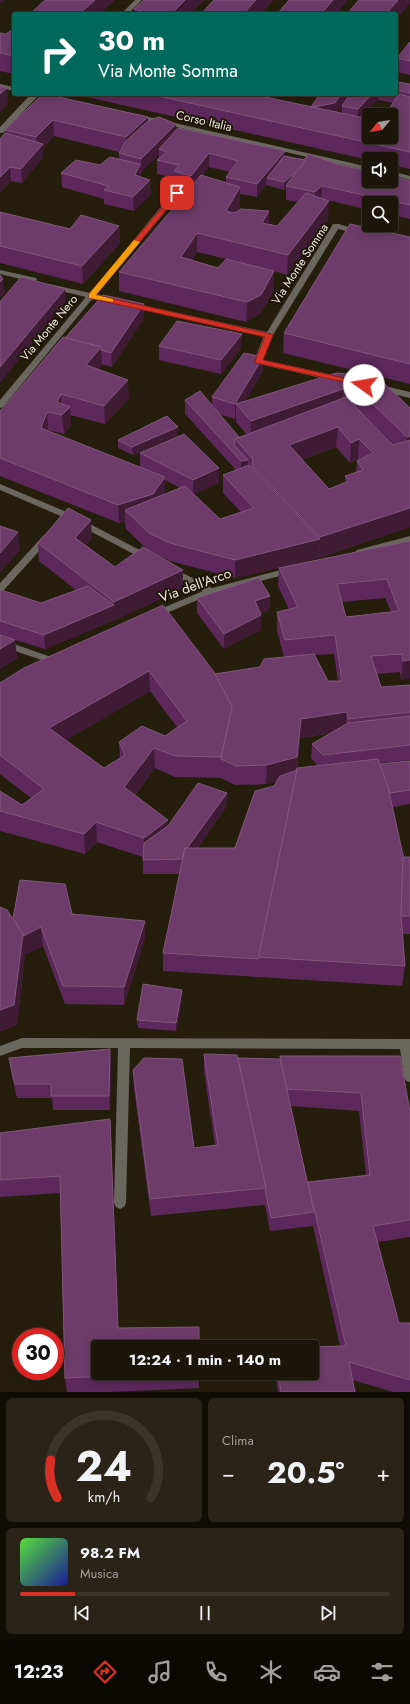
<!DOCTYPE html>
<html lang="it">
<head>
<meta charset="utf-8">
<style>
  :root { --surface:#1c160a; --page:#292318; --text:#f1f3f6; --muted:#a09f9c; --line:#3a352b; --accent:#d93025 }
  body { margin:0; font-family:Jost,sans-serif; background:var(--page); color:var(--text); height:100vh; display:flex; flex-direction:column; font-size:15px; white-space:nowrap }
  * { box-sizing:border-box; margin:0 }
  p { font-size:13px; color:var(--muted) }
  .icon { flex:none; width:22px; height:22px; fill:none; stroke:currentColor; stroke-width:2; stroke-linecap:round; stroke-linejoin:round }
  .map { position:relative; height:1392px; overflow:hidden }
  .drawer { display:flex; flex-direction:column; gap:6px; padding:6px; background:#0f0c06; flex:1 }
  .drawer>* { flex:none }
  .top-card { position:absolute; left:12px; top:12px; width:386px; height:84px; border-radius:4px; box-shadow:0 2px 10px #0003,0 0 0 1px var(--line); background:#00695c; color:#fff; overflow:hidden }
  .needle { width:26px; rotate:240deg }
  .tools { position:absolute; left:362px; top:108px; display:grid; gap:8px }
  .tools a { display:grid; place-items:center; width:36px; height:36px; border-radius:4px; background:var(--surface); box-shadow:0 2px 10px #0003,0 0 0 1px var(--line); font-size:20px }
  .speed { position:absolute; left:12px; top:1328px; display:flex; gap:8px; font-size:20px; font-weight:700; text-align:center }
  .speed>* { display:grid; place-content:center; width:52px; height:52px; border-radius:50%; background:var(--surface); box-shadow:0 2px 10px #0003,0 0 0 1px var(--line); line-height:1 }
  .speed .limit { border:6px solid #d22; background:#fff; color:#111 }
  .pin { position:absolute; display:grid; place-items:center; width:34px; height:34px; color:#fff; margin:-17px; border-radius:8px; box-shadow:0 2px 6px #0006 }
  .me { position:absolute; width:44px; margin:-22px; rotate:283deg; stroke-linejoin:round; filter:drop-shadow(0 0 3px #0008) }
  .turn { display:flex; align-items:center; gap:14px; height:84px; padding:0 20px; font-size:18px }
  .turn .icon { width:52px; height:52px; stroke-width:2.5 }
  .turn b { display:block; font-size:28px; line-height:34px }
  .big { font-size:30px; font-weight:700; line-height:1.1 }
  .drawer .widget { flex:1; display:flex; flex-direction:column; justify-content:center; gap:6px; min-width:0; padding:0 14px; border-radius:6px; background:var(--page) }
  .drawer .dial { align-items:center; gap:0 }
  .dial svg { height:104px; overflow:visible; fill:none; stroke:var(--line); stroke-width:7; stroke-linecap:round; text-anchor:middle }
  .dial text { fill:var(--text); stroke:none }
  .song { display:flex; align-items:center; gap:12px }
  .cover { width:48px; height:48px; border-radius:6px; background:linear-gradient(135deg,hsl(110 70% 55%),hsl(240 70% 35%)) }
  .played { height:4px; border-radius:2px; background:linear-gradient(90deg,var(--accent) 15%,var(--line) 15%) }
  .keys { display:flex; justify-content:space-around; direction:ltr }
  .heat { display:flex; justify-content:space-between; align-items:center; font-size:22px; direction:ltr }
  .drawer .tiles { flex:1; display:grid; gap:6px; grid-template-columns:1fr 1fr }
  .widget:last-child { grid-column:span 2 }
  .trip { position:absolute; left:91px; top:1340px; width:228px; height:40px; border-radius:4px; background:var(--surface); box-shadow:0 2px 10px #0003,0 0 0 1px var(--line); font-weight:700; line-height:40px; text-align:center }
  .menu { display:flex; height:64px; justify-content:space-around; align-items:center; background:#0b0904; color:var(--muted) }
  .menu .icon { width:28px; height:28px }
  .menu .selected { color:var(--accent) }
  .menu b { font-size:18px; color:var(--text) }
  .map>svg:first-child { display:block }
</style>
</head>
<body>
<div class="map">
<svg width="410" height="1392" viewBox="0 0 410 1392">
  <rect width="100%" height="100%" fill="#261e0d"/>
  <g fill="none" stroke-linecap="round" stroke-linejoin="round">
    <g fill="#6a675e" fill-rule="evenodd">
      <polygon points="135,0 142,0 128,14 121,14"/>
      <polygon points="0,84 14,87 14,91 0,88"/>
      <polygon points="31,94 43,94 58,99 55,101 37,97 3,133 0,133 0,127"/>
      <polygon points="135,114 369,167 369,171 133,117 131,116"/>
      <polygon points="391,171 410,176 410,180 391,175"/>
      <polygon points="174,191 177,191 181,193 97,294 117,299 117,303 93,298 3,407 0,408 0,400 86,297 49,288 49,284 90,293"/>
      <polygon points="333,224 339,224 363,232 359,234 338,229 273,335 263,360 342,377 342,381 339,382 255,363 254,361 264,336 132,307 128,305 132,303 267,332"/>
      <polygon points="0,270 36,278 37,280 33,282 0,274"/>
      <polygon points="380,385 410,392 410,398 377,390 377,386"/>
      <polygon points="0,484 69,513 151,556 153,558 148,561 145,560 63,517 0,490"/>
      <polygon points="47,534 50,535 52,537 50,539 3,591 0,592 0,583 44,535"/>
      <polygon points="410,536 410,542 360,555 355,552 357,550"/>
      <polygon points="292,567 297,570 295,572 214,593 157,617 151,617 149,615 151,613 203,591 169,573 167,571 169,569 175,569 212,588"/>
      <polygon points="0,639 51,657 53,659 48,662 0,646"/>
      <polygon points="22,1038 410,1039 410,1082 406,1081 404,1077 400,1049 130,1048 126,1203 124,1207 120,1209 116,1207 114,1203 118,1048 22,1048 0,1056 0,1046"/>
    </g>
  </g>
  <g fill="#5d285c" fill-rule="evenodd">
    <polygon points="204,0 190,14 134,14 134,9"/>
    <polygon points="14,28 14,74 0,71 0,33 6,34"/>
    <polygon points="410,42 410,75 396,72 397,58"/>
    <path d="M396,82L410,84V169L391,165V159H369V160L73,94H251L311,107L350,94L337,112L342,113V106L350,94H396ZM378,100L393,103L391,137L362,117Z"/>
    <path d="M43,94L148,117V121L176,130L285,151L284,156L340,165L410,181V219L391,215V203H369V210L327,200L328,220L287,275L274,271V290L260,314L246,322L119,291V272L190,189L174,184V178L157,174V160L159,158V154L141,172V176L151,194L134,211L104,204V199L62,187L61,173L100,165L119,159V152L54,136L43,148V157L22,183L11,181L0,192V139L5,133V130ZM209,167L230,172L226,177V183L202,176ZM266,185L284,190L286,188V200L298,202L277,226L269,224V211H237L240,206V194L257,197ZM197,252L226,259L218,268L192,260Z"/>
    <polygon points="0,212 70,229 119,226 120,243 83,284 0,263"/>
    <polygon points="410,237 410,384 283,353 284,333"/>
    <path d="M144,318L112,367L101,364L98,369L129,398L105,424L70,415L71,425L64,434L48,430V431L140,467V453L219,483L194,494L220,519L241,512L223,493V475L236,470L185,414V400L212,406V397L263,371L245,401L336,373L410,408V527L319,558L235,578L170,561L151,552L183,570V588L115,620L45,649L15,640L17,658L0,669V592L41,603L76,590L39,561L38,543L92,538L86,545L115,567L149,551L126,529L125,521L119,523L0,476V411L65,338ZM359,411H360L394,445H393ZM219,414L235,419L236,418V422L247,435L239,437ZM336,447L350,463L358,459L359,460L357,461L356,472L345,476V483L329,489L302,460ZM165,480L180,488L165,494Z"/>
    <polygon points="159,346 241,348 221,374 159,360"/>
    <polygon points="178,435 133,455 118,448 118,440"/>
    <path d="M410,541V678L401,680L400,672L377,674L381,687L410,685V760L380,763V764L410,761V804L393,807L403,857H410V934H402L405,966L402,986L163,971V953L179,874H143V857L97,842L85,854L0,831V791L22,805L31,798L0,774V683L163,605L215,674L260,667L284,657L277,631V612L289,609L278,586L279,568ZM385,598L391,612L346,617L342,602ZM334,654L338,681H328L315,655ZM150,691L177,727L165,736L119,742L120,758L104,768L66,740ZM331,733L312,744L311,758L318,766L297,770L300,738ZM155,768L175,777L221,778L235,785L266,784L277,781L235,848H198L226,807L227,793L168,826V820L135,795Z"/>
    <polygon points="270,596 269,610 260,614 261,630 224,649 197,613 197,598"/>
    <polygon points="0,907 13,919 72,914 145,939 124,1005 65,1004 43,946 25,954 17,1025 0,1031"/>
    <polygon points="182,990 182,998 176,1031 138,1028 137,1020"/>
    <polygon points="110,1049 111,1064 110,1110 53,1110 52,1098 17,1098 11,1072 9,1058"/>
    <path d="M204,1054L238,1058L280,1059V1056L410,1112V1237L378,1242L399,1323H410V1392H393L353,1380L355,1392H278L275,1373H312L340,1346L313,1226L270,1231L265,1205L151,1216L134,1088L133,1070L194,1148L215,1145L204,1072ZM291,1106L359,1111L366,1175L308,1182V1184Z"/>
    <polygon points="0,1133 111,1137 98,1373 199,1373 199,1388 109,1392 67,1392 65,1378 60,1193 0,1197"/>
  </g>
  <g fill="#401b36">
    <polygon points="0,0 5,0 0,4"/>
    <polygon points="95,0 115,0 100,14 79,14"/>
    <polygon points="185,0 204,0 190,14 171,14"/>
    <polygon points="256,0 274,0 261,14 243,14"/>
    <polygon points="333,0 348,0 336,14 321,14"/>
    <polygon points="398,0 410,0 410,3 396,20 396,14 386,14"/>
    <polygon points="7,88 8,104 0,112 0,94"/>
    <polygon points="341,94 350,94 335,116 309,109"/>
    <polygon points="372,94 379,94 378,100 357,123 358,109"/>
    <polygon points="148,117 148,134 127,154 126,137"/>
    <polygon points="53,120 54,136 43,148 43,157 22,183 21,169 37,150 36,137"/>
    <polygon points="176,124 177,137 159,149 159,154 141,172 141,159"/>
    <polygon points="285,151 284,164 267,178 266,185 257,197 257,184"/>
    <polygon points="209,153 209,167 191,189 191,176"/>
    <polygon points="308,160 286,186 286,188 284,190 284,182"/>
    <polygon points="140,164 141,178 135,175"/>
    <polygon points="10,167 11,181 0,192 0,177"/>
    <polygon points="150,180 151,194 134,211 133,197"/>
    <polygon points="322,186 321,199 314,206 315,192"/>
    <polygon points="240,187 240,206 226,231 226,211"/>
    <polygon points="329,201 328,220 287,275 288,255"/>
    <polygon points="269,211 268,230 262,223"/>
    <polygon points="119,226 120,243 83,284 82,266"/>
    <polygon points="197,233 197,252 182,276 181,257"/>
    <polygon points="274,271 274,290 260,314 246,322 247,302"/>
    <polygon points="3,279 5,293 0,297 0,282"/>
    <polygon points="65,289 65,303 0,383 0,367"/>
    <polygon points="144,304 144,318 112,367 111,353"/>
    <polygon points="242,334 241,348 221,374 221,360"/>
    <polygon points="101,347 102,365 87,383 86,365"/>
    <polygon points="263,357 263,371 241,409 236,404 236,418 235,419 235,404"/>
    <polygon points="128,380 129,398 105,424 104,406"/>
    <polygon points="343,389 342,407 250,439 251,421"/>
    <polygon points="61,394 62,412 57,402"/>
    <polygon points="70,407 71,425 64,434 62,415"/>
    <polygon points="47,412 48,430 43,446 41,428"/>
    <polygon points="178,427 178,435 133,455 132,447"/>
    <polygon points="338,427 336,447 288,465 289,445"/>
    <polygon points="410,436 410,454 405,455 407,437"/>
    <polygon points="359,439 358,459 350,463 351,443"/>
    <polygon points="248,460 248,474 241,475 241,461"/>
    <polygon points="219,468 219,483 193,495 193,480"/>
    <polygon points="165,477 165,496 125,510 125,521 119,523 118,505"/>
    <polygon points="410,508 410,527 319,558 320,537"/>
    <polygon points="91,520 92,538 77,556 75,538"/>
    <polygon points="18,532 20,550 0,573 0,553"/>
    <polygon points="320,539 319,558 235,578 235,560"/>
    <polygon points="183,570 183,588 115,620 45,649 44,635 114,605 114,602"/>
    <polygon points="270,596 269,610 255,616 255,601"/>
    <polygon points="261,615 261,630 224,649 224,634"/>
    <polygon points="15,640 17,658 0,669 0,649"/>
    <polygon points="410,660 410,678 401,680 403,661"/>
    <polygon points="149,671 150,691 51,749 49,728"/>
    <polygon points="347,712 346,730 300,738 296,775 266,784 267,765 301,719"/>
    <polygon points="154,748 155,768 125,807 124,787"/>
    <polygon points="227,793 226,807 185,867 185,852"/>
    <polygon points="168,820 168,840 144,858 144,838"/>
    <polygon points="96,822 97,842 85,854 84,834"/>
    <polygon points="145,921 145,939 124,1005 124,987"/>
    <polygon points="41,927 43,946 25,954 17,1025 0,1031 0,1010 23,934"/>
    <polygon points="182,990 182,998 176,1031 176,1023"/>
    <polygon points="110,1049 111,1064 110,1110 109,1096"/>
    <polygon points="110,1119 111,1137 119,1345 118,1328"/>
  </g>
  <g fill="#6d3c6a" stroke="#81577c" fill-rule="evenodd">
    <polygon points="45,0 95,0 79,14 30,14"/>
    <polygon points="144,0 185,0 171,14 153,14 134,9"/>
    <polygon points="214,0 256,0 243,14 201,14"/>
    <polygon points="289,0 333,0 321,14 277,14"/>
    <polygon points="359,0 398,0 386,14 347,14"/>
    <polygon points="14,28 14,56 0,53 0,33 6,34"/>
    <polygon points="410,42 410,61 397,58"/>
    <polygon points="396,82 410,84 410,93 396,90"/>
    <polygon points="0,86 7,88 0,94"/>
    <polygon points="43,94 45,94 148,117 126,137 53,120 36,137 5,130"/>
    <polygon points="133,94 145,94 145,97"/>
    <polygon points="149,94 251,94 369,119 369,137 391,137 391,115 385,115 399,94 410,97 410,152"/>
    <polygon points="320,94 341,94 335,103 314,107 311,107"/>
    <polygon points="350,94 372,94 358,109 342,106"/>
    <polygon points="159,117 176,124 141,159 119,153 126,141 148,121"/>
    <polygon points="178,128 285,151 257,184 226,177 238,161 209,153 191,176 174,171 179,165 157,160 167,152 159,149"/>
    <polygon points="5,133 43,144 21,169 10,167 0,177 0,139"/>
    <polygon points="308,154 340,165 369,171 369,181 391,181 391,176 410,181 410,205 322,186 315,192 286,186"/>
    <polygon points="284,156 305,160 298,170 284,182 267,178"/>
    <polygon points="110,157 140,164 135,175 150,180 133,197 104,190 109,186 61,173 76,160 100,165"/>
    <polygon points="201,175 240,187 226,211 234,213 241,209 269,211 262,223 277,226 306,193 329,201 288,255 197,233 181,257 218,268 226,259 274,271 261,295 247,302 119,272"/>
    <polygon points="0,212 70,229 81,215 119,226 82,266 0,246"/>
    <polygon points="350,224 410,237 410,364 284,333"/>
    <polygon points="0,275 3,279 0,282"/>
    <polygon points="21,277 65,289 0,367 0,302"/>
    <polygon points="103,295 144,304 111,353 101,350 101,347 65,338"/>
    <polygon points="177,321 242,334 221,360 159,346"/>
    <polygon points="63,337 101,347 86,365 128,380 104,406 61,394 57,402 70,407 62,415 47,412 41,428 165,477 153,494 118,505 0,458 0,411 9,401"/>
    <polygon points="244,353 263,357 235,404 212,397"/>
    <polygon points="336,373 359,375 377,379 385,384 410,408 410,436 407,437 361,393 350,389 343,389 251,421 236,404"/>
    <polygon points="200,391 239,437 235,439 234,445 248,460 241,461 185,400"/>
    <path d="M346,397L393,445L410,440V508L320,537L252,466L253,459L235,439ZM338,427L351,443L359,439L373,453L357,461L363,470L345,476L349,481L329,489L289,445Z"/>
    <polygon points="167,416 178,427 132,447 118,440"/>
    <polygon points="184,434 219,468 193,480 140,453"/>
    <polygon points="249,465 320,539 235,560 170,543 149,533 125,510 185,486 220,519 254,508 223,475"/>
    <polygon points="68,508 91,520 75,538 115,567 143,547 183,570 114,602 38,543"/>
    <polygon points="0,526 18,532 0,553"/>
    <path d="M410,541V660L403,661L402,654L371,656L381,687L410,685V712L348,719L347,712L301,719L297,757L267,765L236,766L221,759L232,707L215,674L260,667L264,659L314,654L328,681H342L335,635L285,640L277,612L298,607L279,568ZM387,579L399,611L346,617L337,584Z"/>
    <polygon points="259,578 270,596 255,601 261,615 224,634 197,598"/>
    <polygon points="88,586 114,605 44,635 0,621 0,592 1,590 41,603"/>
    <path d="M163,605L214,672L232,707L221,757L175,756L154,748L124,787L168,820L144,838L96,822L84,834L0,811V791L22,805L44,789L0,755V683L24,668ZM149,671L187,721L165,736L142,726L119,742L125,755L104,768L49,728Z"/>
    <polygon points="0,635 15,640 0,649"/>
    <polygon points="410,716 410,745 323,755 312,744 348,723"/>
    <polygon points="378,759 388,787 403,855 401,914 405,966 258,957 297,768"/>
    <polygon points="410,761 410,790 390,793 388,787 380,764"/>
    <polygon points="297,770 258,959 163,953 185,848 235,848 255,791 274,786 280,776"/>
    <polygon points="198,783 227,793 187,848 185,848 182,859 143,860 144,843 168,826"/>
    <polygon points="403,857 410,857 410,916 401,916"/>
    <polygon points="20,880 65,884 72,914 145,921 124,987 63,986 41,927 23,936 23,934 13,919"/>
    <polygon points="0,907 7,910 23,934 14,1005 0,1010"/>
    <polygon points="143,984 182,990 176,1023 137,1020"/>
    <polygon points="110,1049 109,1096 51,1096 51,1084 15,1084 9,1058"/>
    <polygon points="204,1054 237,1055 266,1188 150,1199 133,1070 144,1058 182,1059 194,1148 218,1145"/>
    <polygon points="280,1056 400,1056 410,1112 410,1220 373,1226 399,1323 410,1323 410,1380 349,1362 355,1392 281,1392 278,1373 312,1373 312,1347 303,1347 346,1346 308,1182 370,1175 361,1093 287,1089"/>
    <polygon points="238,1058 280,1059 314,1212 271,1218 265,1191 266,1188"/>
    <polygon points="110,1119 118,1328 199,1327 199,1347 98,1347 98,1373 172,1373 65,1378 60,1176 0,1180 0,1133"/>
  </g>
  <polygon fill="#d93025" stroke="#8d1f18" points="175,192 180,193 96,295 271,334 273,335 263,360 367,383 367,387 256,363 255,361 265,337 89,298 89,294"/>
  <polygon fill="#f59e0b" points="134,240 140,242 96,295 113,299 113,302 89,298 89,294"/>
  <g text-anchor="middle" stroke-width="4" stroke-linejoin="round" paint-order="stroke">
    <g font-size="12" fill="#eee9de" stroke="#1d1505">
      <text transform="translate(204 121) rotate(13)" y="4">Corso Italia</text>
      <text transform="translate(300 264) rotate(-57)" y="4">Via Monte Somma</text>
      <text transform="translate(49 328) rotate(-50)" y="4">Via Monte Nero</text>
    </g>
    <g font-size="14" fill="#eee9de" stroke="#1d1505">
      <text transform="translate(195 585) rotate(-20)" y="5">Via dell'Arco</text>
    </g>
  </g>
</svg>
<div class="tools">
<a><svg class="needle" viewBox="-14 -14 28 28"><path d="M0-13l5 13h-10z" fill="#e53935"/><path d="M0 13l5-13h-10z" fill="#a09f9c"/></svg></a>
<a><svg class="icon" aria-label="sound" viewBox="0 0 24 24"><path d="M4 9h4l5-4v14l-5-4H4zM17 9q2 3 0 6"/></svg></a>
<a><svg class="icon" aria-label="search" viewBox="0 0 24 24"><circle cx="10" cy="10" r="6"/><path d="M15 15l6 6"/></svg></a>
</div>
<div class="speed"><div class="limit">30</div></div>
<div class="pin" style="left:177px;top:193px;background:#d93025"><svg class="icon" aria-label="arrive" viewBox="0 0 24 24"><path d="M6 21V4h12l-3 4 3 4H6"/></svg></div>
<svg class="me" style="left:364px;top:385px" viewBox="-20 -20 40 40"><circle r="19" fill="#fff"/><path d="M0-13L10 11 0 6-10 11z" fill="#d93025"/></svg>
<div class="trip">12:24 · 1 min · 140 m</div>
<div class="top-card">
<div class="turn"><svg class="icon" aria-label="right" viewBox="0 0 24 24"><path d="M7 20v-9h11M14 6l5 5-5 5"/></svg><div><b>30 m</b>Via Monte Somma</div></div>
</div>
</div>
<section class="drawer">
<div class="tiles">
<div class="widget dial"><svg viewBox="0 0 100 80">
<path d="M14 69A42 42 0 1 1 86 69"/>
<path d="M14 69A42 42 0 0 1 9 40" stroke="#d93025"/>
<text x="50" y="56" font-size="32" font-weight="700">24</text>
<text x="50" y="72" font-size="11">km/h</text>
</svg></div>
<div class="widget"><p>Clima</p>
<div class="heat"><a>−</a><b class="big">20.5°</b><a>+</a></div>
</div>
<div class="widget">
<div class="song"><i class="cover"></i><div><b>98.2 FM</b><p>Musica</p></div></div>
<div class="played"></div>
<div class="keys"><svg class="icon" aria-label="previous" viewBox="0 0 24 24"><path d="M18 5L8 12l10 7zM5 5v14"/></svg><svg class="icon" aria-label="pause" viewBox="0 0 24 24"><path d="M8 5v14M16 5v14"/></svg><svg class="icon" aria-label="next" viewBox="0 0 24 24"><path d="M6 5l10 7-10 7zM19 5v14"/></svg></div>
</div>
</div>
</section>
<nav class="menu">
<b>12:23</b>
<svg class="icon selected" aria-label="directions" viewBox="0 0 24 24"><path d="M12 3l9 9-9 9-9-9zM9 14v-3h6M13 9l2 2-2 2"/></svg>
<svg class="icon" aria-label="music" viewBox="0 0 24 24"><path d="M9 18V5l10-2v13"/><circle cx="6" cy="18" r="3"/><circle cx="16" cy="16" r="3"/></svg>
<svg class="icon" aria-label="phone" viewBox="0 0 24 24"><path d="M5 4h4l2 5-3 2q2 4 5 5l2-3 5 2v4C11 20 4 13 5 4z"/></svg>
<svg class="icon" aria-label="climate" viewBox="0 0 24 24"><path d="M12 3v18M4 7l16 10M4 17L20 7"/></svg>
<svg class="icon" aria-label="car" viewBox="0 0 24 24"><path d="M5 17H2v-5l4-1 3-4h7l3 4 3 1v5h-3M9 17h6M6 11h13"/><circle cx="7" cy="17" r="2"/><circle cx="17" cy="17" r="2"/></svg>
<svg class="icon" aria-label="filters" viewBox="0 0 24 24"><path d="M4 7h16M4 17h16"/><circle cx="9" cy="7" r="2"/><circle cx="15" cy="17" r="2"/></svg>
</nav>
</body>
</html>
